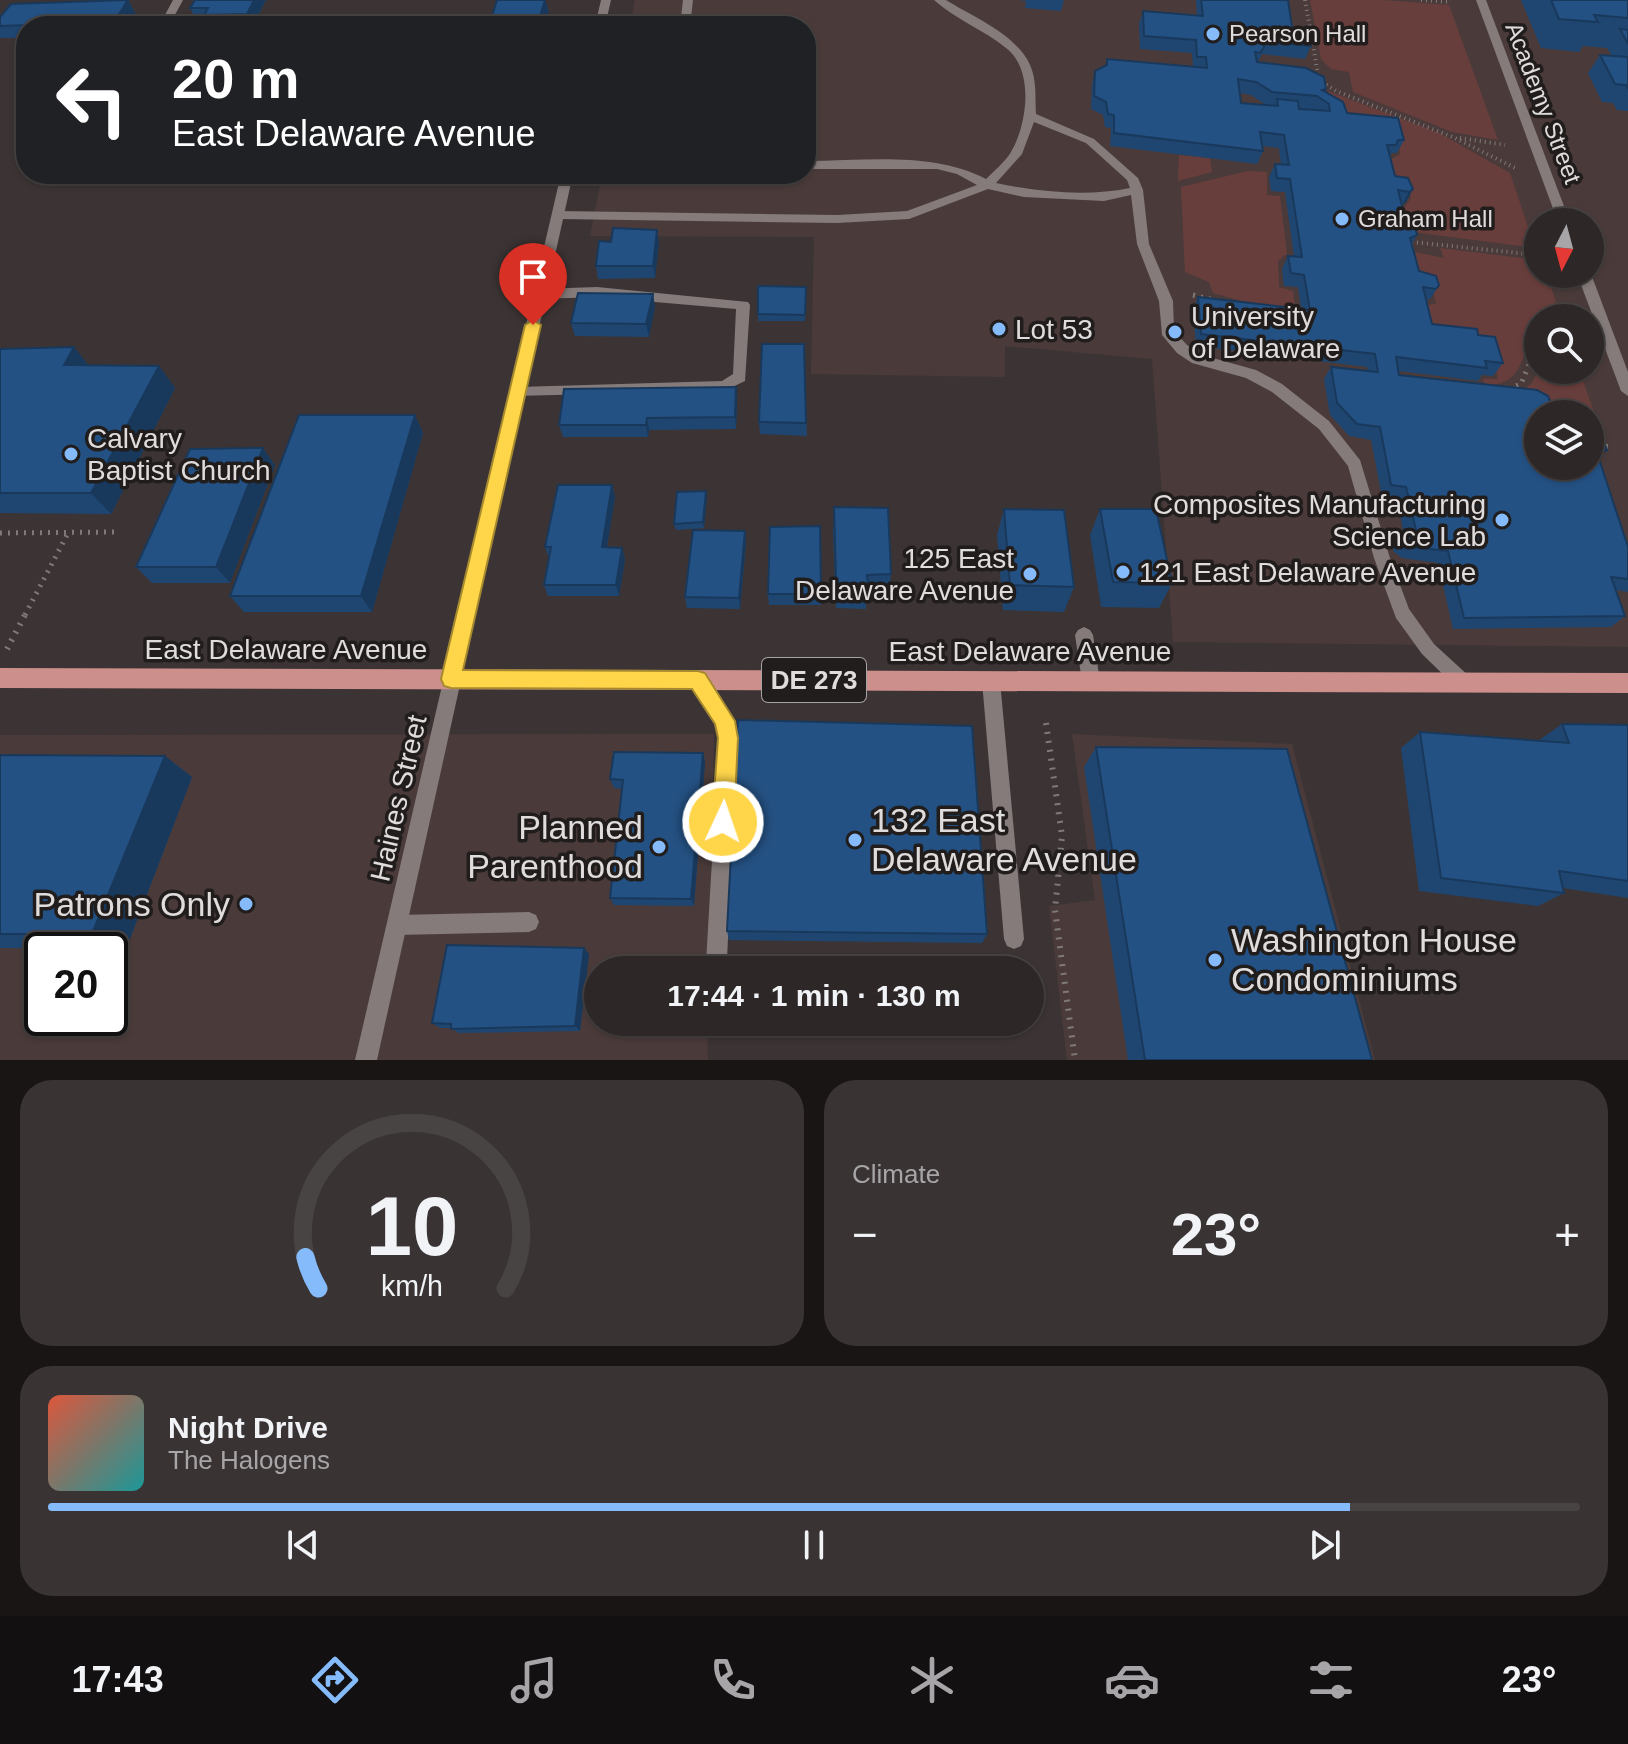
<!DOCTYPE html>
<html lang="en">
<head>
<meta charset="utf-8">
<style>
  :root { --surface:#2d2727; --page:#393333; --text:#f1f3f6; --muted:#a7a5a7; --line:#484444; --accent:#85bbfb }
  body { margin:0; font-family:Arial,sans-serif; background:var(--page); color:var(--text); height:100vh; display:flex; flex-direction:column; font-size:30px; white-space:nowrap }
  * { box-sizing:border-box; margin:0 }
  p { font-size:26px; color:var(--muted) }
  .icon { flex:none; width:44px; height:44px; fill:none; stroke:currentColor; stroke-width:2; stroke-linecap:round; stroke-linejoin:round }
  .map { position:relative; height:1060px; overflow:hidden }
  .side { display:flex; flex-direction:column; gap:20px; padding:20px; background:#191515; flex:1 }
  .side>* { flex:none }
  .top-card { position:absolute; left:16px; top:16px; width:800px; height:168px; border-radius:32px; box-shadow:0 2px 6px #0004,0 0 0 2px var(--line); background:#202124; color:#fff; overflow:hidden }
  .needle { width:52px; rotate:186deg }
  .buttons { position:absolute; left:1524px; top:208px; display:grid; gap:16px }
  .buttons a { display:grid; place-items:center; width:80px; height:80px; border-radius:50%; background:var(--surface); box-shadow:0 2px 6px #0004,0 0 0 2px var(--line); font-size:40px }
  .speed { position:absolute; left:24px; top:932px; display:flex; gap:16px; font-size:40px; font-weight:700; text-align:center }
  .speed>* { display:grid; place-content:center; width:104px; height:104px; border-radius:50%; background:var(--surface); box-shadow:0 2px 6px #0004,0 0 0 2px var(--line); line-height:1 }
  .speed .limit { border:4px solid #111; border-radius:12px; background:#fff; color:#111 }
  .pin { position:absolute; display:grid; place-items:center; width:68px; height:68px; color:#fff; margin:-82px -34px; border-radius:50% 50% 50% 0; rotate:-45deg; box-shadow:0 0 8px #0007 }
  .pin .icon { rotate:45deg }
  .me { position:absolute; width:88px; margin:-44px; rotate:3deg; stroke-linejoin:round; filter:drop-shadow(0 0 6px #0008) }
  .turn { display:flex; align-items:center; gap:28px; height:168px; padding:0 24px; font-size:36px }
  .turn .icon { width:104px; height:104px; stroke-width:2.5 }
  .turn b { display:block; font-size:56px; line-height:68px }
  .big { font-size:60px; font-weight:700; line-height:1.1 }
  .side .tile { flex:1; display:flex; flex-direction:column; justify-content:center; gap:12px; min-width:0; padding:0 28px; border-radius:32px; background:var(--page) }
  .side .dial { align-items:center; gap:0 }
  .dial svg { height:208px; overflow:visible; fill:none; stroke:var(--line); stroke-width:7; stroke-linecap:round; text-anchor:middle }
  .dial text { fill:var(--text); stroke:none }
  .song { display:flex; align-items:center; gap:24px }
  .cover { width:96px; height:96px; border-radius:12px; background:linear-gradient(135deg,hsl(10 70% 55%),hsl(180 70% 35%)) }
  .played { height:8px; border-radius:4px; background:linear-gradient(90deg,var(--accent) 85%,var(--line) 85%) }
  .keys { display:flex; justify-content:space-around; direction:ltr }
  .heat { display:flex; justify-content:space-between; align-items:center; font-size:44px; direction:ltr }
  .side .tiles { flex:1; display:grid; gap:20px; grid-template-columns:1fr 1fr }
  .tile:last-child { grid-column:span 2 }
  .trip { position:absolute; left:584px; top:956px; width:460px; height:80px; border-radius:40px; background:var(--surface); box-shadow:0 2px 6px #0004,0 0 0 2px var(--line); font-weight:700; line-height:80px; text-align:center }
  .tabs { display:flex; height:128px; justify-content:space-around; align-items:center; background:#121010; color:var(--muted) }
  .tabs .icon { width:56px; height:56px }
  .tabs .on { color:var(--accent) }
  .tabs b { font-size:36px; color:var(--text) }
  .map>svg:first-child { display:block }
</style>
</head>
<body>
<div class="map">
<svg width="1628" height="1060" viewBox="0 0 1628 1060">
  <rect width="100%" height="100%" fill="#3c3434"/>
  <g fill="#4a3b3a" fill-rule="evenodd">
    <path d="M635,0H1628V647L1173,642L1152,359L1005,346V377L811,374L814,237L590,236L602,174H806V26H630ZM1538,222H1590V274H1538ZM1538,318H1590V370H1538ZM1538,414H1590V466H1538Z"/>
    <path d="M714,734L709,970H598V1022H707L708,1060H0V735ZM42,950H110V1018H42Z"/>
    <polygon points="1072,734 1292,744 1375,1060 1067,1060 1049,906 1095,900"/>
  </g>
  <g fill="#683e3c">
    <polygon points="1310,0 1383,0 1449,5 1498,140 1452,132 1353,92 1349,72 1331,69 1321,59"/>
    <polygon points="1328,91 1439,133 1510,173 1535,248 1413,232 1404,208 1411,198 1407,187 1396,184 1390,160 1400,154 1397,131 1347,124 1342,111 1327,102"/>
    <polygon points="1179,155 1210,158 1212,172 1178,181"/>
    <polygon points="1248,171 1267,172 1267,195 1280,196 1287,254 1278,261 1279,287 1293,291 1295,308 1249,303 1213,293 1209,282 1185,272 1181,187"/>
    <path d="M1440,248L1538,260V274H1546L1562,318H1538V355H1524C1517,377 1508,384 1485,386L1483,379H1498L1495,365L1433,334L1426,305L1436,304L1431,284L1420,279L1415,252L1444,258Z"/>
    <polygon points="1539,370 1570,370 1583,381 1602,434 1590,432 1590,414 1567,414 1519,393 1531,384"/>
  </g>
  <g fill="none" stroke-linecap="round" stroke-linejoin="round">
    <g stroke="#807979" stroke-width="4" stroke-dasharray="1 4" stroke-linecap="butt">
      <polyline points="1305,0 1319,80 1336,91 1455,138 1515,168"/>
      <polyline points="1421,0 1451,2"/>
      <polyline points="1460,138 1505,145"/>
      <polyline points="1412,242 1538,255"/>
    </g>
    <g stroke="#807979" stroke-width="5" stroke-dasharray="2 6" stroke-linecap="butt">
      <polyline points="1193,295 1222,302"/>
      <polyline points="1509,389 1521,384 1530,362 1538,360"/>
      <polyline points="1590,445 1614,447"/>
      <polyline points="0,533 115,532"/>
      <polyline points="25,615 68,533"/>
    </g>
    <g stroke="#807979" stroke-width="6" stroke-dasharray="2 7" stroke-linecap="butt">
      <polyline points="7,649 26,613"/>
      <polyline points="1046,723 1062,836 1055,910 1075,1060"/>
    </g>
    <g fill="#847b7a" fill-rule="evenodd">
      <polygon points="683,0 693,0 690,26 680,26"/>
      <path d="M934,0H946C973,17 1016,34 1030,65C1037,80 1035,98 1036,114L1094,139L1138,178L1143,190L1149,244L1173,301L1174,331L1187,345L1202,355L1256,370L1282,384L1329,421L1360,460L1390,558L1409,609L1434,644L1470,677L1473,683L1470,689L1464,691L1458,689L1422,654L1396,618L1374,558L1348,466L1319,429L1272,392L1246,378L1192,363L1177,353L1162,335L1159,301L1137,244L1131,195L1104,201L1024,197L988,189L909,219L837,223L558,219L552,215L558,211L837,215L907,211L977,185L957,174L937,169H806V161C865,161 932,151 986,179C994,171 1005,162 1011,152C1027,125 1035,70 1006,48C984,30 955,19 934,0ZM1034,122L1086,143L1127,180L1130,188C1087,197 1039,192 996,183L1022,154Z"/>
      <polygon points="597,287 748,302 750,305 745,381 724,391 513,396 511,392 518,387 722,381 733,374 736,309 597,297 540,299 533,294 540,289"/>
      <polygon points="1084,627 1090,630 1093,635 1100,681 1097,687 1091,689 1085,687 1082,681 1075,635 1078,630"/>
      <polygon points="698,672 704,674 731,715 737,738 727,960 731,970 709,970 706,963 719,738 716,724 689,680 692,674"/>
      <polygon points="991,673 997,675 1000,681 1024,939 1021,946 1014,949 1007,946 1004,939 982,681 985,675"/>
      <polygon points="529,912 536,915 539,922 536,929 529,932 397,935 390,932 387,925 390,918 397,915"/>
    </g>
    <g fill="#847b7a" fill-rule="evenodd">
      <polygon points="173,0 183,0 169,26 159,26"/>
      <polygon points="601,0 611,0 605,26 595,26"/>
      <polygon points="1476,0 1486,0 1570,222 1558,222"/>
      <polygon points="561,174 573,174 377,1060 355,1060"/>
      <polygon points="1577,274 1591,274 1628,372 1628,396 1621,391"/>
    </g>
    <polygon fill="#cd8f8b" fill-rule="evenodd" points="0,668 1628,673 1628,693 0,688"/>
  </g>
  <g fill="#1f4671" fill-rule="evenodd">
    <polygon points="128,0 135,13 127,26 26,26 26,38 0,38 0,17"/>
    <polygon points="195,0 266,0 253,26 209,26 207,21 197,21 190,8"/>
    <polygon points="1019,0 1064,0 1061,11 1025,8 1026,1"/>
    <path d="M1196,0H1288L1292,27L1311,46L1305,59L1262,54L1258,62L1326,89L1325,91L1347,113L1404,140L1397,153H1392L1390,156L1395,176L1413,189L1406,202L1402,205L1406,221L1417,235L1412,244L1419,271L1439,285L1431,298L1426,301L1432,324L1478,335L1503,363L1493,376L1482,375L1478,381L1399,371V375L1551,403L1599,459L1628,547V592L1616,590L1625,616L1611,627L1453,629L1438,563L1402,558L1393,551L1394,541L1403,530L1397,499L1382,497L1371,440L1349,436L1330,415L1324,379L1331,367L1368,371L1367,367L1196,346L1193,310L1198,297L1301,309L1298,287L1284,286L1282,269L1288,256L1294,257L1285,192L1271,191L1269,177L1275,164L1281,165L1279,148L1262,146L1263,151L1257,164L1110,146L1111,128L1105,127L1103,115L1091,109L1092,84L1095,71L1105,66L1107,59L1193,67L1192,53L1140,49L1139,24L1143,11L1197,16ZM1240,93L1251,95L1266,105L1241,103Z"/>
    <polygon points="1521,0 1628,0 1628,111 1617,110 1613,103 1602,102 1588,73 1600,55 1612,56 1607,48 1583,46 1579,52 1541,48"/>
    <polygon points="549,11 544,26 494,26 492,16"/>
    <polygon points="657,230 659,243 655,278 598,279 596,266 611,242"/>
    <polygon points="806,287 805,321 758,321 758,314"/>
    <polygon points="653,294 655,307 649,337 575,336 571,323"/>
    <polygon points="804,344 807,436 760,434 759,422"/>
    <polygon points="74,347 89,366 159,366 175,388 111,514 0,513 0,349"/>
    <polygon points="737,400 736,429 649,430 648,437 563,437 559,425"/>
    <polygon points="415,415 423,433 372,612 244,612 230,596"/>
    <polygon points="275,465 230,583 152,583 136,567"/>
    <polygon points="612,485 615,497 607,547 622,548 625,559 619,596 548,596 544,585 549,558 545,547"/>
    <polygon points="707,497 704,528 676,530 674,524"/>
    <polygon points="834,507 891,574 888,599 866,600 866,609 836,608 833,534"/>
    <polygon points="1004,509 1074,587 1064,612 1003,610 997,535"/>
    <polygon points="1100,509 1172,583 1159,608 1101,607 1090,535"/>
    <polygon points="820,526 821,605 769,605 768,594"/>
    <polygon points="745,531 746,543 740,609 687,608 685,597"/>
    <polygon points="1562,724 1628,725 1628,898 1563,888 1564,893 1538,906 1419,891 1401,748 1420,732 1538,741"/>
    <polygon points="1096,747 1372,1060 1128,1060 1084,767"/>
    <polygon points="703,753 705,762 694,906 614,905 610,898 622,789 614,788 610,779"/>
    <polygon points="0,755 165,756 192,777 126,949 0,948"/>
    <polygon points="727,931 987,934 982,943 729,940"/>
    <polygon points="584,948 589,954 580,1031 459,1033 451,1028 440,1028 432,1023"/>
  </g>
  <g fill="#19395c">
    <polygon points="128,0 135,13 127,26 116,26 114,22"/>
    <polygon points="254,0 266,0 252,26 247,14"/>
    <polygon points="545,0 549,11 544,26 543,26 540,16"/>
    <polygon points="1413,189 1406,202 1402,205 1409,192"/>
    <polygon points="657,230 659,243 655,278 653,266"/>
    <polygon points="653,294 655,307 649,337 646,324"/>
    <polygon points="74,347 92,370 64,365"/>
    <polygon points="159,366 175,388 111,514 91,493"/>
    <polygon points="736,387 737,400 736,429 735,417"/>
    <polygon points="415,415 423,433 372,612 361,596"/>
    <polygon points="647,418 649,430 648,437 646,425"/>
    <polygon points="263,448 275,465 230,583 216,567"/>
    <polygon points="1607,450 1595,462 1597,453"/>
    <polygon points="612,485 615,497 605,558 602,547"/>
    <polygon points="706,491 707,497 704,528 703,522"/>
    <polygon points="745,531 746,543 740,609 739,598"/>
    <polygon points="622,548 625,559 619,596 616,585"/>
    <polygon points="703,753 705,762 694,906 691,899"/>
    <polygon points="165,756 192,777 126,949 92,934"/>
    <polygon points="584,948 589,954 580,1031 575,1026"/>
  </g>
  <g fill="#245183" stroke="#19395c" stroke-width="2" fill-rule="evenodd">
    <polygon points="128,0 114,22 0,26 0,17 11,4"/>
    <polygon points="195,0 254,0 247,14 204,15 208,8 190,8"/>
    <polygon points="497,0 545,0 540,16 492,16"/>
    <path d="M1201,0H1288L1292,27L1308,29L1311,46L1263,41L1264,47L1260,53L1255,52L1257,62L1306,68L1324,77L1326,89L1322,90L1343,102L1347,113L1398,118L1404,140H1398L1396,145H1387L1395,176L1408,178L1413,189L1409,192L1398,190L1406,221L1415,226L1417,235L1410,238L1419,271L1436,276L1439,285L1436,289L1423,287L1432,324L1477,329L1478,335L1495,337L1503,363L1485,361L1487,368L1396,357L1399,375L1537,390L1548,396L1551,403L1579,407L1586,412V414H1538V466H1590V424L1595,438L1604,443L1607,450L1597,453L1628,547V579L1611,577L1625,616L1464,618L1448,551L1411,547L1402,540L1404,529L1416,530L1406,487L1391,485L1380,427L1357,424L1337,403L1331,367L1378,372L1375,354L1201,334L1198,297L1310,310L1304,275L1291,273L1288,256L1302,257L1290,179L1277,178L1275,164L1289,165L1284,135L1260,132L1263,151L1114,133V115L1108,114L1106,102L1094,96L1095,71L1107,65V59L1207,68L1206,57H1197L1196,40L1144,36L1143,11L1203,16ZM1238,79L1256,82L1272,92L1317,96L1329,104L1330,111L1299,109L1298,101L1277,99L1278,106L1241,103Z"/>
    <polygon points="1551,0 1628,0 1628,18 1594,15 1598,22 1559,19"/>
    <polygon points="1620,29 1628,30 1628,44"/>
    <polygon points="1600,55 1628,57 1628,88 1626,85 1615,84"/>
    <polygon points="613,228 657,230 653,266 596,266 599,241 611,242"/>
    <polygon points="758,286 806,287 805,315 758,314"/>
    <polygon points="578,293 653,294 646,324 571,323"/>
    <polygon points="762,344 804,344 806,423 759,422"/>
    <polygon points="74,347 64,365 159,366 91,493 0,493 0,349"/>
    <polygon points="736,387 735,417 647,418 646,425 559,425 564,389"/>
    <polygon points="299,415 415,415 361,596 230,596"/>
    <polygon points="263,448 216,567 136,567 190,449"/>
    <polygon points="558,485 612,485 602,547 622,548 616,585 544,585 551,547 545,547"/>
    <polygon points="706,491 703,522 674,524 677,492"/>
    <polygon points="834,507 888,508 891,574 867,575 868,584 836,583"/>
    <polygon points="1004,509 1064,510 1074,587 1010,585"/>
    <polygon points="1100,509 1156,509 1172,583 1113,582"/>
    <polygon points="820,526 821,594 768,594 770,527"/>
    <polygon points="693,530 745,531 739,598 685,597"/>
    <polygon points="738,720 972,726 987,934 727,931"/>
    <polygon points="1562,724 1628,725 1628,881 1559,871 1564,893 1441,878 1420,732 1569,743"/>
    <polygon points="1096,747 1287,749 1372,1060 1145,1060"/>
    <polygon points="614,752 703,753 691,899 610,898 623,780 610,779"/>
    <polygon points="0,755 165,756 92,934 0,934"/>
    <polygon points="447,945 584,948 575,1026 451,1029 451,1024 432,1023"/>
  </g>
  <polygon fill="#ffd54a" stroke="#a68a30" stroke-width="2" points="533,320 541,325 463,670 698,671 705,673 735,721 738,738 734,822 731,830 723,833 716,830 712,822 718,738 715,724 692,689 451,688 444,686 441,679 525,325"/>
  <g fill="#85bbfb" stroke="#201d1c" stroke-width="3">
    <circle cx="1213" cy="34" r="8"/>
    <circle cx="1342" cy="219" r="8"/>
    <circle cx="999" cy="329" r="8"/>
    <circle cx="1175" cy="332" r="8"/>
    <circle cx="71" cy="454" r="8"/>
    <circle cx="1502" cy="520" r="8"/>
    <circle cx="1123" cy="572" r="8"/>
    <circle cx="1030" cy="574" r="8"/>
    <circle cx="855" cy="840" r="8"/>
    <circle cx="659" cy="847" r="8"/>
    <circle cx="246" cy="904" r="8"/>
    <circle cx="1215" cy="960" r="8"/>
  </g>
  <g text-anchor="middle" stroke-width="7" stroke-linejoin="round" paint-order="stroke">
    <g font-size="24" fill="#e1dcdc" stroke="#201d1c" text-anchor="start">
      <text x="1229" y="42">Pearson Hall</text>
      <text x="1358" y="227">Graham Hall</text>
    </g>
    <g font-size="24" fill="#e1dcdc" stroke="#201d1c">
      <text transform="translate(1543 103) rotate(69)" y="8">Academy Street</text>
    </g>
    <rect fill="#201d1c" stroke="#a7a3a2" stroke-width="2" x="762" y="658" width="104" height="44" rx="6"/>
    <g font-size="26" font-weight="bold" fill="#e1dcdc">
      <text x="814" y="689">DE 273</text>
    </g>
    <g font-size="28" fill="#e1dcdc" stroke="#201d1c" text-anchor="start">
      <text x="1191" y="326">University<tspan x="1191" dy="32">of Delaware</tspan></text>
      <text x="1015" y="339">Lot 53</text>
      <text x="87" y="448">Calvary<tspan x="87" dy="32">Baptist Church</tspan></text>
      <text x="1486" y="514" text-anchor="end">Composites Manufacturing<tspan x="1486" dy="32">Science Lab</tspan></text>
      <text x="1014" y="568" text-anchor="end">125 East<tspan x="1014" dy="32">Delaware Avenue</tspan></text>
      <text x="1139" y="582">121 East Delaware Avenue</text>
    </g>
    <g font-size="28" fill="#e1dcdc" stroke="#201d1c">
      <text x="286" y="659">East Delaware Avenue</text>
      <text x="1030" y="661">East Delaware Avenue</text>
      <text transform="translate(398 798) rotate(-77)" y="10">Haines Street</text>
    </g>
    <g font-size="34" fill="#e1dcdc" stroke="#201d1c" text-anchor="start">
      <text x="871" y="832">132 East<tspan x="871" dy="39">Delaware Avenue</tspan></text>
      <text x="643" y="839" text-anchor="end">Planned<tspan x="643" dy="39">Parenthood</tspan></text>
      <text x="230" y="916" text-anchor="end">Patrons Only</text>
      <text x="1231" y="952">Washington House<tspan x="1231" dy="39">Condominiums</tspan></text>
    </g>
  </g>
</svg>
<div class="buttons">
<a><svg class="needle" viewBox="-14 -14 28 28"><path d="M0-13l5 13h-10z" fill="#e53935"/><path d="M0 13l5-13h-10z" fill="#a7a5a7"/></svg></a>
<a><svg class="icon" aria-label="search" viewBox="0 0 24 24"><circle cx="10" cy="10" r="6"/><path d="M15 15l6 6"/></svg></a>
<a><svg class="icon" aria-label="layers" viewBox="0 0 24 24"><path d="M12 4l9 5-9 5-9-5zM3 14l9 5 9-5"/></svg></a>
</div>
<div class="speed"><div class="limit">20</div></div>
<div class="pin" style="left:533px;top:325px;background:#d93025"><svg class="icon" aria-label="arrive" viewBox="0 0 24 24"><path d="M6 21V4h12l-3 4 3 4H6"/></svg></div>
<svg class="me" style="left:723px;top:822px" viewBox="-20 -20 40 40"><circle r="17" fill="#ffd54a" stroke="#fff" stroke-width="3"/><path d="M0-11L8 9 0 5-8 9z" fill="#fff"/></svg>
<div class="trip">17:44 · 1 min · 130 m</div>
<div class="top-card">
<div class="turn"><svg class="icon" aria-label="left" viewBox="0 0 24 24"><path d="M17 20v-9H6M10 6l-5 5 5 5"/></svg><div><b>20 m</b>East Delaware Avenue</div></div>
</div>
</div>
<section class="side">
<div class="tiles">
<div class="tile dial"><svg viewBox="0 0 100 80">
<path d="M14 69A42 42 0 1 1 86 69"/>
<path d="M14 69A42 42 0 0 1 9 57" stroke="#85bbfb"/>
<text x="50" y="56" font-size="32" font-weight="700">10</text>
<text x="50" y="72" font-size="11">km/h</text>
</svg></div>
<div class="tile"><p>Climate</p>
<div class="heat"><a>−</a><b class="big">23°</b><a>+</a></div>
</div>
<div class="tile">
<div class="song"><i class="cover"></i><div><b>Night Drive</b><p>The Halogens</p></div></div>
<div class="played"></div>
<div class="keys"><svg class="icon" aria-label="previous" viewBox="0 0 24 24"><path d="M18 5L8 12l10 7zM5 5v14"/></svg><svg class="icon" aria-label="pause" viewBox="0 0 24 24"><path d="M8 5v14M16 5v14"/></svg><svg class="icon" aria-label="next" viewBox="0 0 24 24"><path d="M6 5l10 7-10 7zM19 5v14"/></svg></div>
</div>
</div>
</section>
<nav class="tabs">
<b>17:43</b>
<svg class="icon on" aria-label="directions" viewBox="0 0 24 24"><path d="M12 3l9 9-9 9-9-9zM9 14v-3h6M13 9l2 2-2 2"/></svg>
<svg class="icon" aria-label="music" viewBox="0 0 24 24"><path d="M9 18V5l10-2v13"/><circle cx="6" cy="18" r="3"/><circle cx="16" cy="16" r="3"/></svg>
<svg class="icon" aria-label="phone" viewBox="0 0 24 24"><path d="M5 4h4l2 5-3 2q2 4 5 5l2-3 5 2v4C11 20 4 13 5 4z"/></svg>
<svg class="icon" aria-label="climate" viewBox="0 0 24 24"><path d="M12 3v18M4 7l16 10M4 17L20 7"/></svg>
<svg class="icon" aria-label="car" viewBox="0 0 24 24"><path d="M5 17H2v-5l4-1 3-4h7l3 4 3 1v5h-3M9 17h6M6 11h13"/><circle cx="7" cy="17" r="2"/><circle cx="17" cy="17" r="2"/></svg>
<svg class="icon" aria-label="filters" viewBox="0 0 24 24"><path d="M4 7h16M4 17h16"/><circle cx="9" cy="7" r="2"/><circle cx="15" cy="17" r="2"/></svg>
<b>23°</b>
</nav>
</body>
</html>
